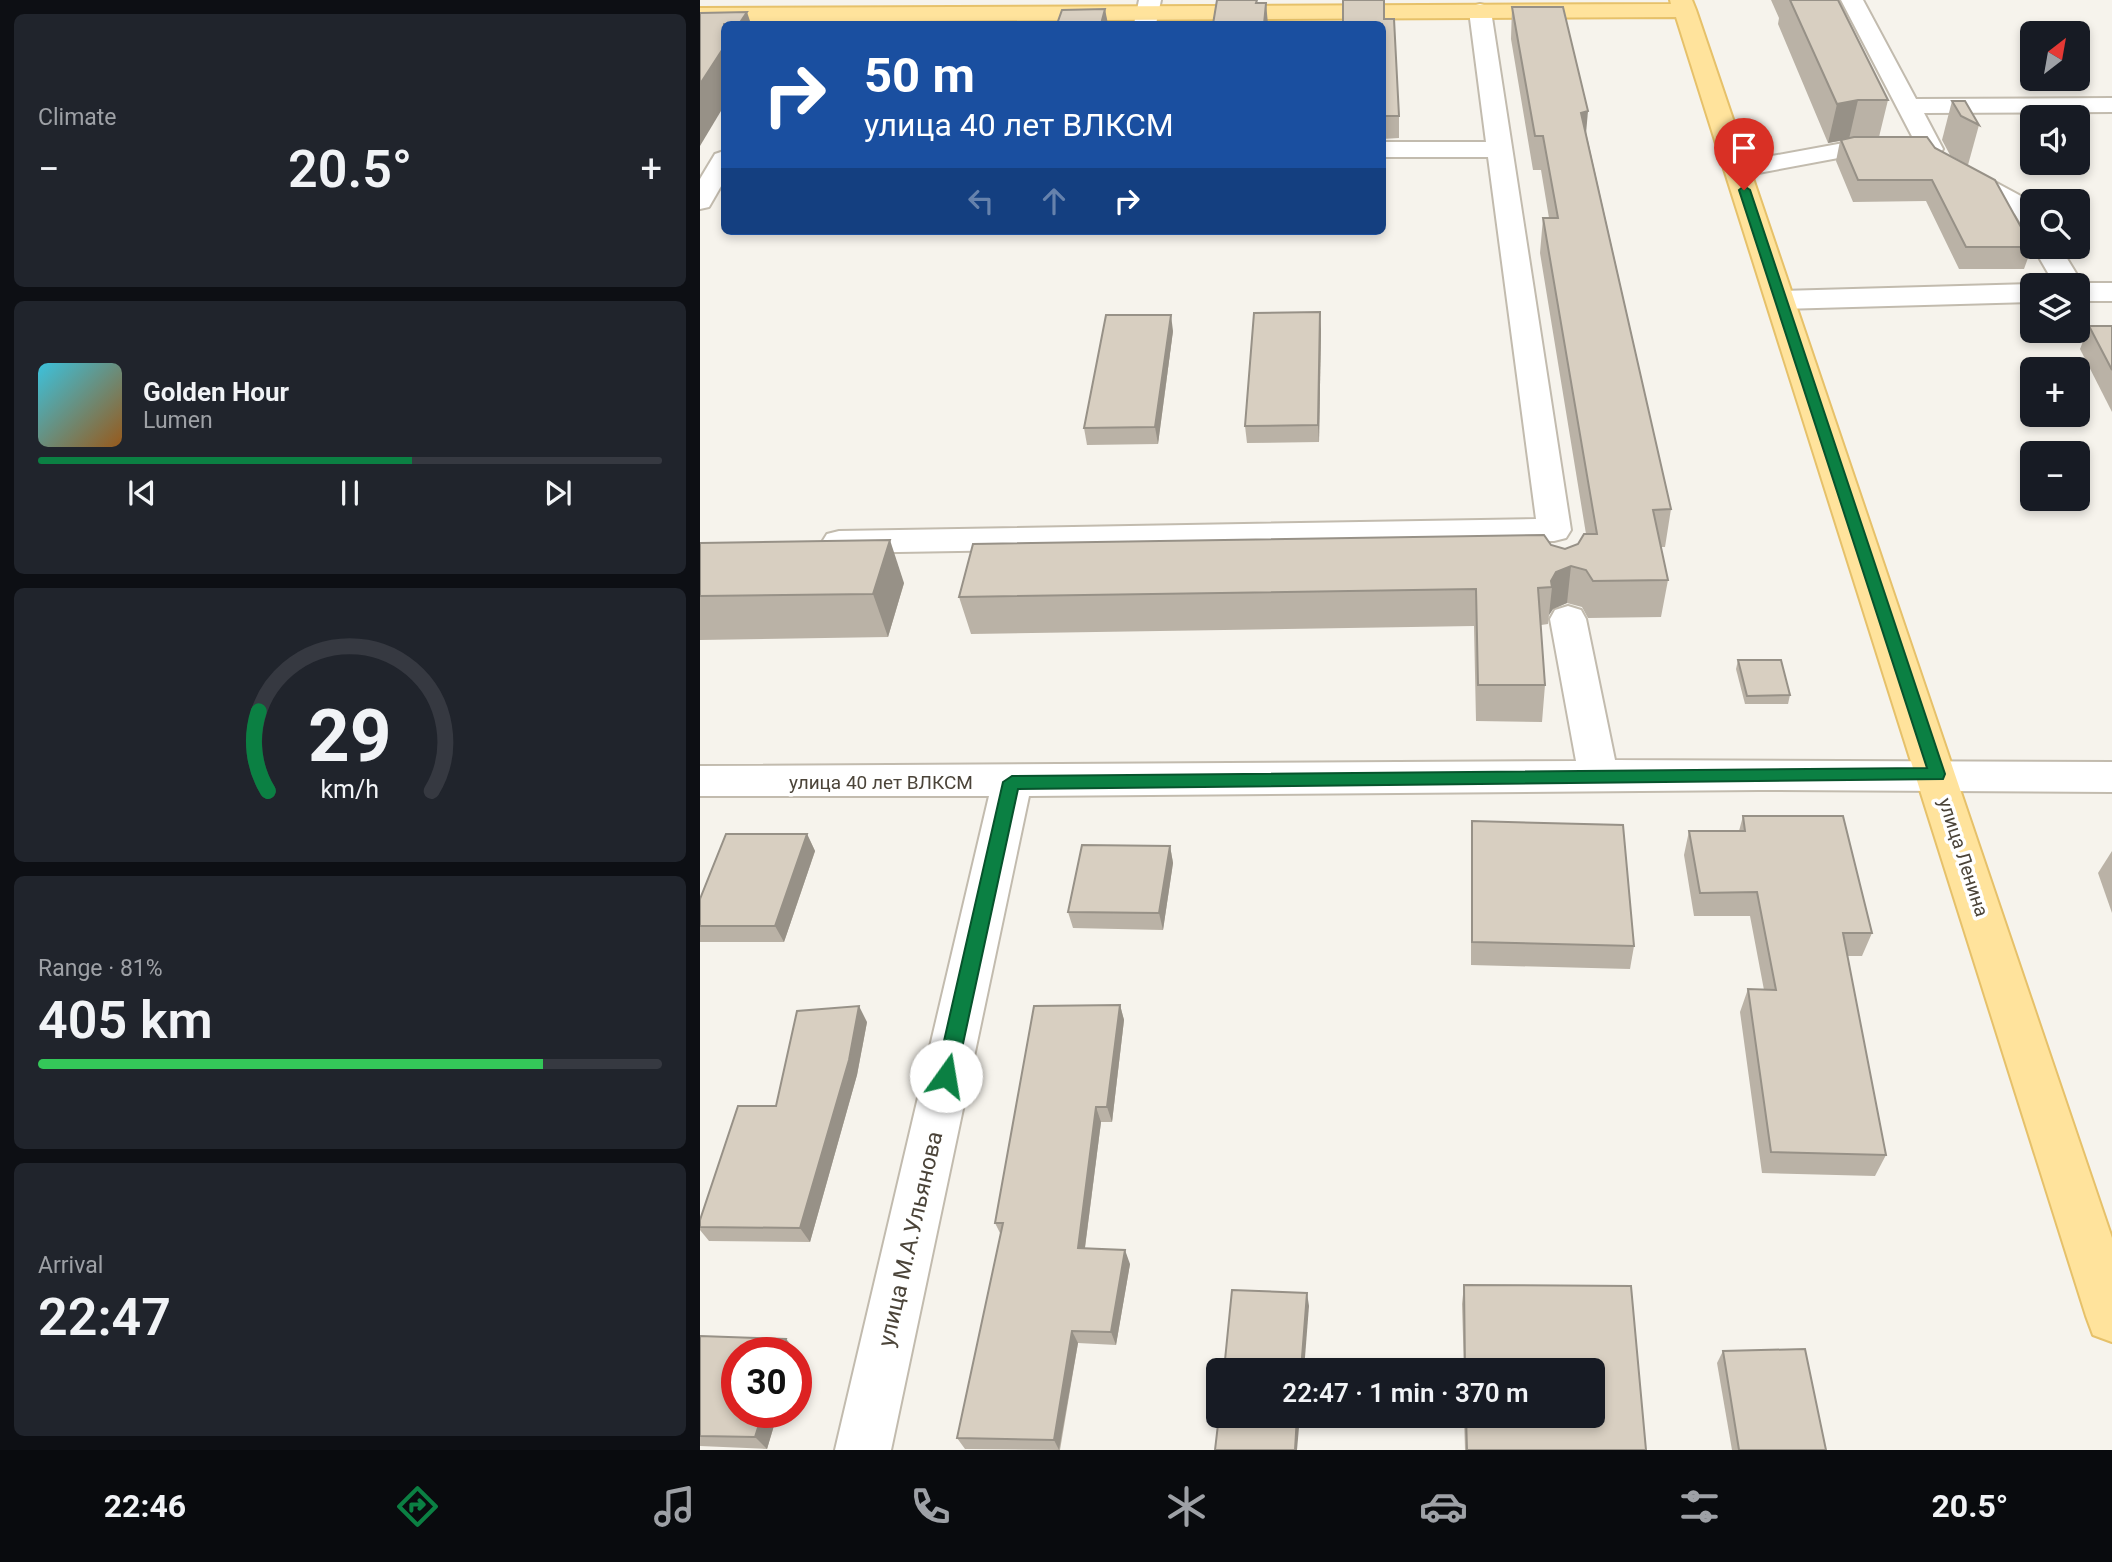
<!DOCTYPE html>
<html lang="en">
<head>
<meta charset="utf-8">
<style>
  :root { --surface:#171b24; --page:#20242c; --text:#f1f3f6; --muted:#9ea1a6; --line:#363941; --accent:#0b8043 }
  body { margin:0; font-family:Roboto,sans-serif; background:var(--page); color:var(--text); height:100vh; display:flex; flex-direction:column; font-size:26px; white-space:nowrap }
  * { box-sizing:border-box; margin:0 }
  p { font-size:23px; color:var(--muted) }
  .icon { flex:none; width:38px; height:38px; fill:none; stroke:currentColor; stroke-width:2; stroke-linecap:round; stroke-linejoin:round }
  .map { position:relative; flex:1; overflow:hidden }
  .side { display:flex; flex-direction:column; gap:14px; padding:14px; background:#0d0f14; width:700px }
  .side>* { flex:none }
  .hud { position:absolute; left:21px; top:21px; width:665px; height:214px; border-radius:10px; box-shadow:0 4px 10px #0003; background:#1a4fa0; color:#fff; overflow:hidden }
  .needle { width:46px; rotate:31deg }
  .buttons { position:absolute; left:1320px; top:21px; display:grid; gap:14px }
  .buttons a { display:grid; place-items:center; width:70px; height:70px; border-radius:10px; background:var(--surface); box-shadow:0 4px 10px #0003; font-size:35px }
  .speed { position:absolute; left:21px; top:1337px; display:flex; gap:14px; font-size:35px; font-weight:700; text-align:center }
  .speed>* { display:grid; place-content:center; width:91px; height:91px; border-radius:50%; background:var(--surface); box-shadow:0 4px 10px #0003; line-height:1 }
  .speed .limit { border:10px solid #d22; background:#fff; color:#111 }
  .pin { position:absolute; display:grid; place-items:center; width:60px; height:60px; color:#fff; margin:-72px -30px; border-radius:50% 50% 50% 0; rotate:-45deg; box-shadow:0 0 7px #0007 }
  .pin .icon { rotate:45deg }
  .me { position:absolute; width:77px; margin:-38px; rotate:13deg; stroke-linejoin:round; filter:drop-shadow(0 0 5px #0008) }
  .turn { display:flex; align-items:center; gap:24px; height:147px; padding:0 28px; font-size:32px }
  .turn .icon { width:91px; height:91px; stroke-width:2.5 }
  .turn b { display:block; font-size:49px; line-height:60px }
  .lanes { display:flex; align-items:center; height:66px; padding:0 28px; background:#0003; justify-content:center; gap:35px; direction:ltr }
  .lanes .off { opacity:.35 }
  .big { font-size:52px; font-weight:600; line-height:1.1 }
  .side .widget { flex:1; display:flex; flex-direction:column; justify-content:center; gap:10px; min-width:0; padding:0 24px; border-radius:10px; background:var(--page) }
  .side .dial { align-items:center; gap:0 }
  .dial svg { height:182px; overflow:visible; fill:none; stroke:var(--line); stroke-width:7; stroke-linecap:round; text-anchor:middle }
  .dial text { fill:var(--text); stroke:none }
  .song { display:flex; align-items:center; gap:21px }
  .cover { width:84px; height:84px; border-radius:10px; background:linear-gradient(135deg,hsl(190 70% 55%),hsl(30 70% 35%)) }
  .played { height:7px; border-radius:4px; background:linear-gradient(90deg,var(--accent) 60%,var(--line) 60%) }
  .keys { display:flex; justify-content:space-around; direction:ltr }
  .heat { display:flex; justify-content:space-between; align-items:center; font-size:38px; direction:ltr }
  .charge { height:10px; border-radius:5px; background:linear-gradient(90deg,#34c759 81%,var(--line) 0) }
  .trip { position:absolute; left:506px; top:1358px; width:399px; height:70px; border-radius:10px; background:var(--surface); box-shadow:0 4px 10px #0003; font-weight:600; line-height:70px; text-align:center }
  .dock { display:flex; height:112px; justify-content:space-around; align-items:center; background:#090b0e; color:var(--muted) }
  .dock .icon { width:49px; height:49px }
  .dock .current { color:var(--accent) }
  .dock b { font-size:32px; color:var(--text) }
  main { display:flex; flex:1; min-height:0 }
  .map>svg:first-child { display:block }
</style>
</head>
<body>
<main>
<section class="side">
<div class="widget"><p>Climate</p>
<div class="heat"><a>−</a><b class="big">20.5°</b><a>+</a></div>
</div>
<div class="widget">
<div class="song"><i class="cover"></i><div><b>Golden Hour</b><p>Lumen</p></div></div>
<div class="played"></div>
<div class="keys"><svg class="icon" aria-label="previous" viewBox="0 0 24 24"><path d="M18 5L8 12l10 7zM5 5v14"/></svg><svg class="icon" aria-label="pause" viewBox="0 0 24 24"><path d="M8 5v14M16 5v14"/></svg><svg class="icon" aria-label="next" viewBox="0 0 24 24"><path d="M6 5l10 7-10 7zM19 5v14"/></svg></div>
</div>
<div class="widget dial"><svg viewBox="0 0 100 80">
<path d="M14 69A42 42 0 1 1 86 69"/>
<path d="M14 69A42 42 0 0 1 10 34" stroke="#0b8043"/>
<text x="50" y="56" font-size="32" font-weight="700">29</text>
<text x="50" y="72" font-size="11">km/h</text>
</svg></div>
<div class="widget"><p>Range · 81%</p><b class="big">405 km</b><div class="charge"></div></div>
<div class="widget"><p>Arrival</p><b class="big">22:47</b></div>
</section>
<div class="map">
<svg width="1412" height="1450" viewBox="0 0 1412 1450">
  <rect width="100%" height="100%" fill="#f6f3ec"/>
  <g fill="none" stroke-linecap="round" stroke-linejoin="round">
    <g stroke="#c2bbae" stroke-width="4">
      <g id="minor">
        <polygon points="439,0 461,0 456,24 434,24"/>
        <polygon points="1141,0 1163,0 1216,99 1412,98 1412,112 1224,113 1243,149 1240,154 1149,156 1037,177 1028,174 1024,169 1028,164 1149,142 1215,142"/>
        <polygon points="780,4 788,6 791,11 871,530 866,538 854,541 139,553 127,550 122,542 127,534 139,531 836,519 788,157 682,157 682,142 786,142 769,11 772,6"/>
        <polygon points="24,151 24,181 9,207 0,209 0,179 15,154"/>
        <polygon points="1258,164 1267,167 1332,202 1332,229 1323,227 1315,214 1249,177 1245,172 1249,167"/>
        <polygon points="1333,247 1360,247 1382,283 1412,283 1412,301 1377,301 1377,285 1355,285"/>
        <polygon points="1332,284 1335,285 1332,285 1332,302 1081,309 1071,306 1067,300 1071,294 1081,291"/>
        <polygon points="868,606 881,610 886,619 915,760 1412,762 1412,792 1059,790 329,796 191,1450 135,1450 289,796 0,796 0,766 876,761 850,619 855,610"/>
      </g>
    </g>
    <g stroke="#e6c16a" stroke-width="4">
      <polygon id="major" points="970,0 992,0 996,10 1412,1238 1412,1342 1393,1335 1386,1316 976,17 0,22 0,8 971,4"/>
    </g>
    <use href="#minor" fill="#fff" fill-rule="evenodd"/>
    <use href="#major" fill="#ffe39c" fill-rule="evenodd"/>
  </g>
  <g fill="#bab2a6">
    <polygon points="1071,0 1138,0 1188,100 1179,137 1235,148 1332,247 1324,269 1259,269 1226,201 1153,202 1136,161 1140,141 1128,143 1078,24 1079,18"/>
    <polygon points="812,7 886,132 971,509 965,547 961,547 968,580 961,617 888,618 882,607 867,603 853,609 849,615 848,624 841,625 845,685 842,722 776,721 774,626 271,634 259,597 851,545 865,549 878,544 886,534 840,253 843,218 849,218 841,170 833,170 811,39"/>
    <polygon points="684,19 699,116 699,138 682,139 682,24"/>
    <polygon points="1252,101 1279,125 1268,165 1250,155 1242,140"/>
    <polygon points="1389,326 1412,326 1412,412 1380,349"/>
    <polygon points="621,329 619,442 547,443 545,426"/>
    <polygon points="473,331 458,444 387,445 384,428"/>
    <polygon points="0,543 204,583 188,637 0,640"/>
    <polygon points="1038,660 1090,695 1088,704 1045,704 1036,669"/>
    <polygon points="1043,816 1172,933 1162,956 1147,956 1186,1155 1175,1176 1062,1173 1040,1012 1048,989 1064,990 1050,916 994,916 984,855 989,831 1039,831"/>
    <polygon points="772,821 934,946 930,969 771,965 771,845"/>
    <polygon points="107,834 115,851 84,942 0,942 0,899"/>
    <polygon points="470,846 473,863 463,930 373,928 368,912"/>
    <polygon points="1412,851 1412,913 1398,873"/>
    <polygon points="420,1005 424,1020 412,1122 401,1122 385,1248 430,1264 416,1345 378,1343 360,1450 265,1449 257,1438 301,1235 295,1223"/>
    <polygon points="167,1022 157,1075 110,1242 9,1241 0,1230 0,1220 76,1106"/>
    <polygon points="764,1285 931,1286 946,1450 765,1450 764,1416 892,1416 892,1370 764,1370 762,1304"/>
    <polygon points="0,1336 86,1339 96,1351 37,1412 78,1412 67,1449 0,1446"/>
    <polygon points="1023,1351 1126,1450 1032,1450 1017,1363"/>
  </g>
  <g fill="#979187">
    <polygon points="566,3 568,24 564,24"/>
    <polygon points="405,9 408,24 401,24"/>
    <polygon points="47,12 51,24 39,24"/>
    <polygon points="24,47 24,106 0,146 0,84"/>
    <polygon points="1158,100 1149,139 1128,143 1137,104"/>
    <polygon points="888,111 885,145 881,113"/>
    <polygon points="620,312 621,329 619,442 618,425"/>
    <polygon points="471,315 473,331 458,444 455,427"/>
    <polygon points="190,540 204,583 188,637 173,594"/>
    <polygon points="871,566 867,603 853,609 849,615 852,587 851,581 856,572"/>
    <polygon points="107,834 115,851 84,942 75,926"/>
    <polygon points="470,846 473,863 463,930 459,913"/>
    <polygon points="420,1005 424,1020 412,1122 407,1107"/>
    <polygon points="159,1006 167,1022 157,1075 110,1242 100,1228"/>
    <polygon points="396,1107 401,1122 383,1262 378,1248"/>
    <polygon points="425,1250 430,1264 416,1345 411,1332"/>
    <polygon points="607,1293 609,1306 604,1370 601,1370"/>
    <polygon points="372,1331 378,1343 359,1450 354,1440"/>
    <polygon points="86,1339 96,1351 96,1353 81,1353"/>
    <polygon points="63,1412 78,1412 67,1449 55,1437"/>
    <polygon points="597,1416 600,1416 597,1450 595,1450"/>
  </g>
  <g fill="#d8cfc1" stroke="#979187" stroke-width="2">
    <polygon points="517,0 557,0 556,3 566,3 564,24 513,24"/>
    <polygon points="643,0 684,0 684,19 694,19 699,116 682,116 682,24 643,24"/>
    <polygon points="1090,0 1138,0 1188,100 1158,100 1137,104"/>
    <polygon points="812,7 863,7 888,111 881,113 971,509 953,510 968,580 893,581 886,570 871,566 856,572 851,581 852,587 838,588 845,685 778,685 776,589 259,597 273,544 844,535 851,545 865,549 878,544 884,534 897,534 843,218 858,218 843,136 835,136"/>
    <polygon points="405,9 401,24 357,24 362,10"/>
    <polygon points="47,12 39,24 24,24 24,47 0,84 0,13"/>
    <polygon points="1252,101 1265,101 1279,125 1261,116"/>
    <polygon points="1154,137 1227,137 1235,148 1295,180 1332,247 1266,247 1232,180 1158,180 1141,140"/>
    <polygon points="620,312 618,425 545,426 554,313"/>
    <polygon points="406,315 471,315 455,427 384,428"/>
    <polygon points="1389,326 1412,326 1412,370"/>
    <polygon points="190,540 173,594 0,596 0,543"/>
    <polygon points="1038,660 1081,660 1090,695 1047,696"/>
    <polygon points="1043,816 1143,816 1172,933 1143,933 1186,1155 1071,1152 1048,989 1076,990 1057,892 1000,893 989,831 1045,831"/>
    <polygon points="772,821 923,825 934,946 772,942"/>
    <polygon points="26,834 107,834 75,926 0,926 0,899"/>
    <polygon points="382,845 470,846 459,913 368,912"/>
    <polygon points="420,1005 407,1107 396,1107 378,1248 425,1250 411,1332 372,1331 354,1440 257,1438 303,1223 295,1223 334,1006"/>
    <polygon points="159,1006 149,1060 100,1228 0,1227 0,1220 38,1106 76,1106 97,1011"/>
    <polygon points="764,1285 931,1286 946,1450 767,1450 766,1416 892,1416 892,1370 765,1370"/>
    <polygon points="532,1290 607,1293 601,1370 524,1370"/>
    <polygon points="0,1336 86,1339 81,1353 37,1353 37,1412 63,1412 55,1437 0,1436"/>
    <polygon points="1105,1349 1126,1450 1039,1450 1023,1351"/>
    <polygon points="519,1416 597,1416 595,1450 515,1450"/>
  </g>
  <polygon fill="#0b8043" stroke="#07532c" stroke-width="2" points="1044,186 1050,190 1245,774 1243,779 318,789 256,1076 253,1082 246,1085 239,1082 236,1076 303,782 312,776 1227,768 1039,190"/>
  <g text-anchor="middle" stroke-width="7" stroke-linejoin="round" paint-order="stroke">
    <g font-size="19" fill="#4b4439" stroke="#fff">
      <text x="181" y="789">улица 40 лет ВЛКСМ</text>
      <text transform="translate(1264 857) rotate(72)" y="7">улица Ленина</text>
    </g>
    <g font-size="23" fill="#4b4439" stroke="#fff">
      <text transform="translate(210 1239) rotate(-77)" y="8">улица М.А.Ульянова</text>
    </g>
  </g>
</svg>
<div class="buttons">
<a><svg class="needle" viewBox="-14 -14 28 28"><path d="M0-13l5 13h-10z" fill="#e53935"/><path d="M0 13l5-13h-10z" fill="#9ea1a6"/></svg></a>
<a><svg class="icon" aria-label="sound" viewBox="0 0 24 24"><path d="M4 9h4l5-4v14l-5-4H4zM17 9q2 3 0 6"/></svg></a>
<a><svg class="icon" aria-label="search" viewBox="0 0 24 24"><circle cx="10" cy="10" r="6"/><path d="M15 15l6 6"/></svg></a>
<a><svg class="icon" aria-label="layers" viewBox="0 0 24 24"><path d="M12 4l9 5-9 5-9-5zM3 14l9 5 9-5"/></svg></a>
<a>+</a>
<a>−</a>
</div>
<div class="speed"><div class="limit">30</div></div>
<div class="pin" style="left:1044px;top:190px;background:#d93025"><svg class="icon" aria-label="arrive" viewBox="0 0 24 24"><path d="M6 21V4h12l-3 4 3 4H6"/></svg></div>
<svg class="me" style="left:246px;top:1076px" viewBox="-20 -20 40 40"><circle r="19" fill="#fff"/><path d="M0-13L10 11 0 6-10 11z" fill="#0b8043"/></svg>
<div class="trip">22:47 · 1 min · 370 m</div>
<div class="hud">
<div class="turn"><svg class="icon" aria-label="right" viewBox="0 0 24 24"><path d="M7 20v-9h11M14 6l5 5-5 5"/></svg><div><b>50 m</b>улица 40 лет ВЛКСМ</div></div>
<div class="lanes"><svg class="icon off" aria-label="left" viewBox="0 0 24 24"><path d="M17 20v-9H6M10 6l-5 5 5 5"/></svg><svg class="icon off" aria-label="ahead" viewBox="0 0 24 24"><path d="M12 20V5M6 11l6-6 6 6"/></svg><svg class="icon" aria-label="right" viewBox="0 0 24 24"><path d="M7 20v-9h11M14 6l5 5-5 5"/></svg></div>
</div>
</div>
</main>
<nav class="dock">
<b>22:46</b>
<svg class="icon current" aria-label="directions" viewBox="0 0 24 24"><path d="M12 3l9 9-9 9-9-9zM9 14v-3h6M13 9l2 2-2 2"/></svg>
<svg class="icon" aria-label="music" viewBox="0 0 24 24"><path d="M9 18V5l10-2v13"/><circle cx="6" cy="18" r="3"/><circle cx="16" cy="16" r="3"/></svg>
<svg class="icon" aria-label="phone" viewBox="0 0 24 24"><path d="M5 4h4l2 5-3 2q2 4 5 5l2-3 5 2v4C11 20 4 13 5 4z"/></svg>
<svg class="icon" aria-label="climate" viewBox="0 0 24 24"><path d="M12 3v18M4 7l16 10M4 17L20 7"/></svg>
<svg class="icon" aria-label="car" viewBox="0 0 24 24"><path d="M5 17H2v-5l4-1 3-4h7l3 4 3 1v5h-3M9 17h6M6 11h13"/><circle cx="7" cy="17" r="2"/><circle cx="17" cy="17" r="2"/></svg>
<svg class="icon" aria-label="filters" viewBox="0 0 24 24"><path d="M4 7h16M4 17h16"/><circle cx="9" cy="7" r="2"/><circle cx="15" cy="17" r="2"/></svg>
<b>20.5°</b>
</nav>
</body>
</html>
